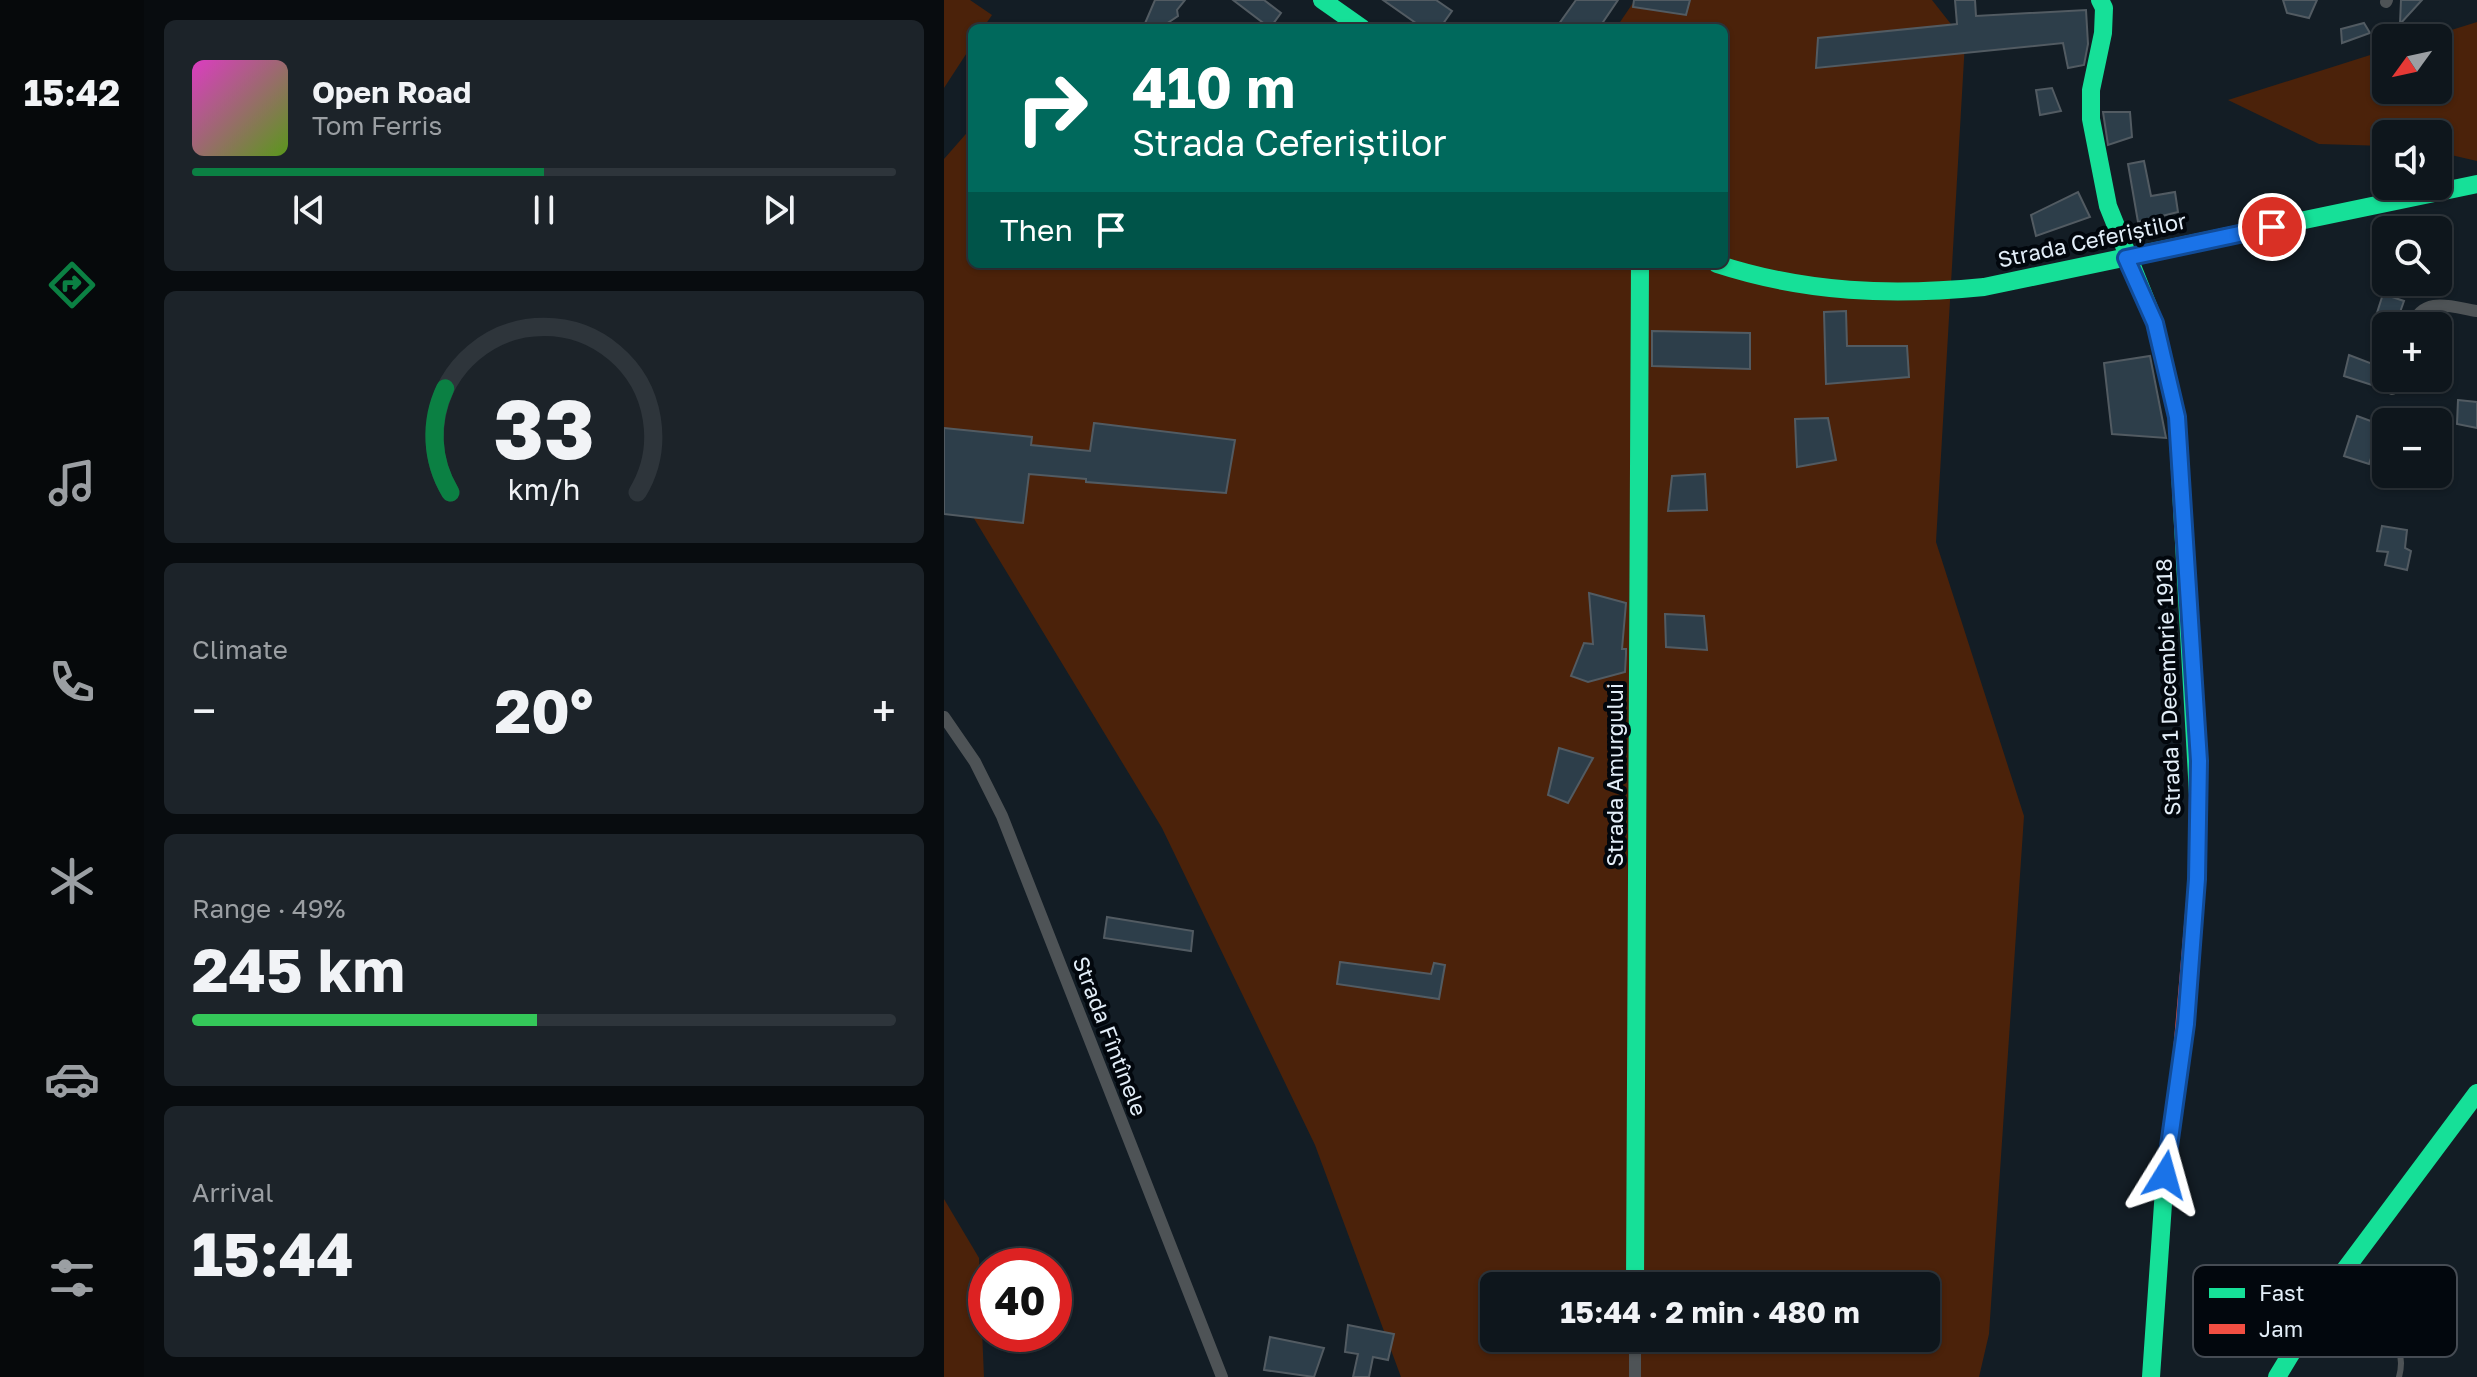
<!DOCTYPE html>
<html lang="en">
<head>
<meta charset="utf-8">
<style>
  :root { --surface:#0e161c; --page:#1c2329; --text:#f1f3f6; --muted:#9b9fa3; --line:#2e353b; --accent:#0b8043 }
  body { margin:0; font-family:"Golos Text",sans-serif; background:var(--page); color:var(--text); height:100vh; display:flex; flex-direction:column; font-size:30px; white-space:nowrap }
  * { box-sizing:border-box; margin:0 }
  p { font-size:26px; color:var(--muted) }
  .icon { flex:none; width:44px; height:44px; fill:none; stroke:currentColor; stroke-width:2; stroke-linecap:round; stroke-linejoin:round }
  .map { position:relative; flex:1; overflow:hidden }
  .details { display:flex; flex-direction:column; gap:20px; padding:20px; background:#080c0f; width:800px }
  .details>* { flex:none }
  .banner { position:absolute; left:24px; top:24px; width:760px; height:244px; border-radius:12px; box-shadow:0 2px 6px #0004,0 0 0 2px var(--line); background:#00695c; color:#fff; overflow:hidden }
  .needle { width:52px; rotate:237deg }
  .fabs { position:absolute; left:1428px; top:24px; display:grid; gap:16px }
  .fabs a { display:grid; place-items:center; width:80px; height:80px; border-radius:12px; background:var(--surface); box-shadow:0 2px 6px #0004,0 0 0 2px var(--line); font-size:40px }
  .speed { position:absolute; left:24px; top:1248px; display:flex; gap:16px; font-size:40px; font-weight:700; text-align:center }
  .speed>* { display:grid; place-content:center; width:104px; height:104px; border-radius:50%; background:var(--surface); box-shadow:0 2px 6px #0004,0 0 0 2px var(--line); line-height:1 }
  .speed .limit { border:12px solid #d22; background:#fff; color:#111 }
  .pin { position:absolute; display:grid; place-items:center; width:68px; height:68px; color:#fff; margin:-34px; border:4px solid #fff; border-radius:50%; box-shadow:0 2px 8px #0007 }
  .me { position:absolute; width:88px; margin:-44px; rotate:8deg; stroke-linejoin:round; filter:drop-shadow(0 0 6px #0008) }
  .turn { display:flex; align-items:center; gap:28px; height:168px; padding:0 32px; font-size:36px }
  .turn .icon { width:104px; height:104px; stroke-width:2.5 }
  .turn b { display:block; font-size:56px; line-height:68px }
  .then { display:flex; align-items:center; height:76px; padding:0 32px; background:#0003; gap:16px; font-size:30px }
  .big { font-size:60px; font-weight:700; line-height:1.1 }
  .details .card { flex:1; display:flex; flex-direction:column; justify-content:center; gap:12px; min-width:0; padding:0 28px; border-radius:12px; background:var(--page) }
  .details .dial { align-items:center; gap:0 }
  .dial svg { height:208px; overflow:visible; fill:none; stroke:var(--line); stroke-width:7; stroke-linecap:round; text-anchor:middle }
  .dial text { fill:var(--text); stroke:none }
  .song { display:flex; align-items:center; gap:24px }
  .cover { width:96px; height:96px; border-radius:12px; background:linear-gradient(135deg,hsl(310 70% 55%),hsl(90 70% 35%)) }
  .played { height:8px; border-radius:4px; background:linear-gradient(90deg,var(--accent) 50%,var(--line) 50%) }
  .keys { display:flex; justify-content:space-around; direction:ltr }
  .heat { display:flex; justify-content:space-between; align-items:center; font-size:44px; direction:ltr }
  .charge { height:12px; border-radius:6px; background:linear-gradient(90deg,#34c759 49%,var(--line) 0) }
  .trip { position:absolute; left:536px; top:1272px; width:460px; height:80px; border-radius:12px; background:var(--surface); box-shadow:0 2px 6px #0004,0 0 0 2px var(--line); font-weight:700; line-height:80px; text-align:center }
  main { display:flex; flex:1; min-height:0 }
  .dock { display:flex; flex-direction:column; width:144px; justify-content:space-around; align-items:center; background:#06090b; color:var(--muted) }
  .dock .icon { width:56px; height:56px }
  .dock .current { color:var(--accent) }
  .dock b { font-size:36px; color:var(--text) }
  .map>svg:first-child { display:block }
</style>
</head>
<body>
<main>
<nav class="dock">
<b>15:42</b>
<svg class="icon current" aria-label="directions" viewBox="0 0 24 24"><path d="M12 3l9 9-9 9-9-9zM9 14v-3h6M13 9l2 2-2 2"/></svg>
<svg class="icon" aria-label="music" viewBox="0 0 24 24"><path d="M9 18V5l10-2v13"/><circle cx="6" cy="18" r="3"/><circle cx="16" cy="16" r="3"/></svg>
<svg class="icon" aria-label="phone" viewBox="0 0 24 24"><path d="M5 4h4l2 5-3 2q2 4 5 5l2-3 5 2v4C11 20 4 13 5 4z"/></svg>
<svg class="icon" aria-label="climate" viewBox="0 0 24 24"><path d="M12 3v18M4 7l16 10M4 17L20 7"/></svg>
<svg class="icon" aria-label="car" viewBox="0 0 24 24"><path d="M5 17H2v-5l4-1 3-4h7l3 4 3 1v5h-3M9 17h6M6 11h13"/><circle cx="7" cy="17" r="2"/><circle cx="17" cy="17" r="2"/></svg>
<svg class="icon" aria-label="filters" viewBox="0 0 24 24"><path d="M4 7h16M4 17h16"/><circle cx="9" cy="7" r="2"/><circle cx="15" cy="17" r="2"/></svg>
</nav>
<section class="details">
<div class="card">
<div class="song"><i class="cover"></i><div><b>Open Road</b><p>Tom Ferris</p></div></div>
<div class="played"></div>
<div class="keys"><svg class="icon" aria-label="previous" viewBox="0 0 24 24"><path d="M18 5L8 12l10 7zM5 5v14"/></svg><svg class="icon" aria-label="pause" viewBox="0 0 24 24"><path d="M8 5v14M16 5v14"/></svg><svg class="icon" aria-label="next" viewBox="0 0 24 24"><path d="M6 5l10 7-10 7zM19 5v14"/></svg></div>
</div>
<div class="card dial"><svg viewBox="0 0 100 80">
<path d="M14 69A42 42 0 1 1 86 69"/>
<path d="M14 69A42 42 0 0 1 12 29" stroke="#0b8043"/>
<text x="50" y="56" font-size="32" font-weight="700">33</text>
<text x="50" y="72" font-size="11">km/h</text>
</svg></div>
<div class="card"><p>Climate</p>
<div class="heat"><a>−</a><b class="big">20°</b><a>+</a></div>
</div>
<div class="card"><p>Range · 49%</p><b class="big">245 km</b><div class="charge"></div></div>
<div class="card"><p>Arrival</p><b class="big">15:44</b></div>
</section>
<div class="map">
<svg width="1533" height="1377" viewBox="0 0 1533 1377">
  <rect width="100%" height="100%" fill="#131d25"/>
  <g fill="#4b220a" fill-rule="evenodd">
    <polygon points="0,0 26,0 48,15 39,28 28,28 28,45 0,88"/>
    <path d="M691,0H988L1021,42L992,542L1080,816L1045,1334L1035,1377H457L371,1145L218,828L0,469V159L28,127V264H780V28H672ZM550,1286H982V1338H550Z"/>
    <polygon points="1533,22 1533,161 1494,152 1494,134 1442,134 1442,146 1375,144 1284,100 1442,50 1442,90 1494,90 1494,38 1482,38"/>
    <polygon points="0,1199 35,1258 40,1377 0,1377"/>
  </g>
  <g fill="#2d3e4a" stroke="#525b62" stroke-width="2">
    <polygon points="211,0 241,0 233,10 234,16 216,28 199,28"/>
    <polygon points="289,0 320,0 337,13 326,28"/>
    <polygon points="439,0 492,0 508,11 496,28 479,28"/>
    <polygon points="632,0 674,0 655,28 612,28"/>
    <polygon points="690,0 746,0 742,15 689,7"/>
    <polygon points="1011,0 1031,0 1032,16 1142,10 1144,44 1140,65 1124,68 1119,43 872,68 874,38 1013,24"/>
    <polygon points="1339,0 1373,0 1365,18 1343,13"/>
    <polygon points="1457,0 1478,0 1456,24"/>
    <polygon points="1420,23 1426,33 1398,43 1397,29"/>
    <polygon points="1108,88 1117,111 1096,115 1092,90"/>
    <polygon points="1159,112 1186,112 1188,137 1164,145"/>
    <polygon points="1200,161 1207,196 1231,192 1234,212 1194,222 1184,164"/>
    <polygon points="1134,192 1146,217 1092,236 1087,215"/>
    <polygon points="1439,294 1460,301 1455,315 1445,312 1442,322 1431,319"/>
    <polygon points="902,311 903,346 963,346 965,377 882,384 880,312"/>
    <polygon points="708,331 806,333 806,369 708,366"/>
    <polygon points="1405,355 1434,366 1428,385 1400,376"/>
    <polygon points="1206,356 1222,438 1168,434 1160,363"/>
    <polygon points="1514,400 1533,402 1533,428 1513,424"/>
    <polygon points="1413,416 1438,425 1425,464 1400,456"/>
    <polygon points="884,418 892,460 853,467 851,419"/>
    <polygon points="150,423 291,440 282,493 142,482 142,479 85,474 79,523 0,514 0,428 88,437 87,445 146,451"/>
    <polygon points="761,474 763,510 724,511 728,476"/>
    <polygon points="1438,526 1463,530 1461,548 1467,551 1463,570 1441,565 1444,552 1433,551"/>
    <polygon points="645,593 682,603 678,649 682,649 682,654 681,672 644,682 627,676 640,643 649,644"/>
    <polygon points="721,614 760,616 763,650 722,647"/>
    <polygon points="615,748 649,758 624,803 604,795"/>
    <polygon points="163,917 249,931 247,951 160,938"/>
    <polygon points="396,962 487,974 490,963 501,965 495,999 393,984"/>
    <polygon points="404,1325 450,1334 444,1360 429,1357 425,1377 409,1377 414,1354 401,1352"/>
    <polygon points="326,1337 380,1348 370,1377 320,1370"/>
  </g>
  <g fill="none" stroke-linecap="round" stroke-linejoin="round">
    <path stroke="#4e5356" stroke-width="6" d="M1388,1294C1416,1317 1468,1330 1455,1377"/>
    <g stroke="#4e5356" stroke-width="12">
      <polyline points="1442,2 1443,0"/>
      <path d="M1468,326C1479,295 1508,307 1533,311"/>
      <polyline points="1448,389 1451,378"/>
      <polyline points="0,717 31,762 58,816 278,1377"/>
      <polyline points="691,1377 691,1338"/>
    </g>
    <g stroke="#16e098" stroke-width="18">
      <polyline points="378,0 418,28"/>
      <polyline points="1156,0 1160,8 1159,33 1147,90 1147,119 1164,206 1211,323 1233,417 1254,795"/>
      <path d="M773,264C862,293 948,296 1040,287L1533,184"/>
      <polyline points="691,1286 696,264"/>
      <polyline points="1207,1377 1221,1175 1238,1052"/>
      <polyline points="1333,1377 1385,1291 1533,1093"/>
    </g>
    <polyline stroke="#f24e42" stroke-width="18" points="1238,1052 1253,879 1254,795"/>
  </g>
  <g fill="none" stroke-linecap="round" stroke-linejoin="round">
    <g stroke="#114b97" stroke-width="20">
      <polyline id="route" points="1221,1175 1242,1024 1253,879 1255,761 1233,417 1211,323 1182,258 1328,227"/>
    </g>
    <use href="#route" stroke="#1a73e8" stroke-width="14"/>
  </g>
  <g text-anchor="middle" stroke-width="8" stroke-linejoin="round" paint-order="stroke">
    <g font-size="22" fill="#e3eef8" stroke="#02070d">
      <text transform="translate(1148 240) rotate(-12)" y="8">Strada Ceferiștilor</text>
      <text transform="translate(1224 687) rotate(-92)" y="8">Strada 1 Decembrie 1918</text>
      <text transform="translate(671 775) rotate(-90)" y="8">Strada Amurgului</text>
      <text transform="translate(166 1036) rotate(69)" y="8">Strada Fîntînele</text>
    </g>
  </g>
  <rect x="1249" y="1265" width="264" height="92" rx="12" fill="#02070d" stroke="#464c54" stroke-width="2"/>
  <rect x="1265" y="1288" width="36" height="10" fill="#16e098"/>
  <rect x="1265" y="1324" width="36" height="10" fill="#f24e42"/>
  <g font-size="22" fill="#e3eef8">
    <text x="1315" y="1301">Fast</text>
    <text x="1315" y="1337">Jam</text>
  </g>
</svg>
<div class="fabs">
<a><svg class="needle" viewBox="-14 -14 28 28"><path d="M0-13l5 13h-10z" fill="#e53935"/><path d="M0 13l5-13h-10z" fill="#9b9fa3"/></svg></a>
<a><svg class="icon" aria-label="sound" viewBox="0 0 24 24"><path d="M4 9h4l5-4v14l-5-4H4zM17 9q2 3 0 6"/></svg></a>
<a><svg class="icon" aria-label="search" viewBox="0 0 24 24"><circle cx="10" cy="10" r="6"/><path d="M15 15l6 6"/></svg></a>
<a>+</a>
<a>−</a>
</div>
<div class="speed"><div class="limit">40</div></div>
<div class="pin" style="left:1328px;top:227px;background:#d93025"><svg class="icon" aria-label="arrive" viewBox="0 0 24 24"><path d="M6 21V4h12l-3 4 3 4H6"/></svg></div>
<svg class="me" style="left:1221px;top:1175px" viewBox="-20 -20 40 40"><path d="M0-17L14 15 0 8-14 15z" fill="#1a73e8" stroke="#fff" stroke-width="4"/></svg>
<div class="trip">15:44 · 2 min · 480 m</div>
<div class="banner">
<div class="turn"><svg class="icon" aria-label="right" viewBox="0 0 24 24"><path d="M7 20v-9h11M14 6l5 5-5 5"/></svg><div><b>410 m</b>Strada Ceferiștilor</div></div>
<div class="then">Then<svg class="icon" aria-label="arrive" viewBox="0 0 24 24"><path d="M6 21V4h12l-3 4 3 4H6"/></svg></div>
</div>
</div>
</main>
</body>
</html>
